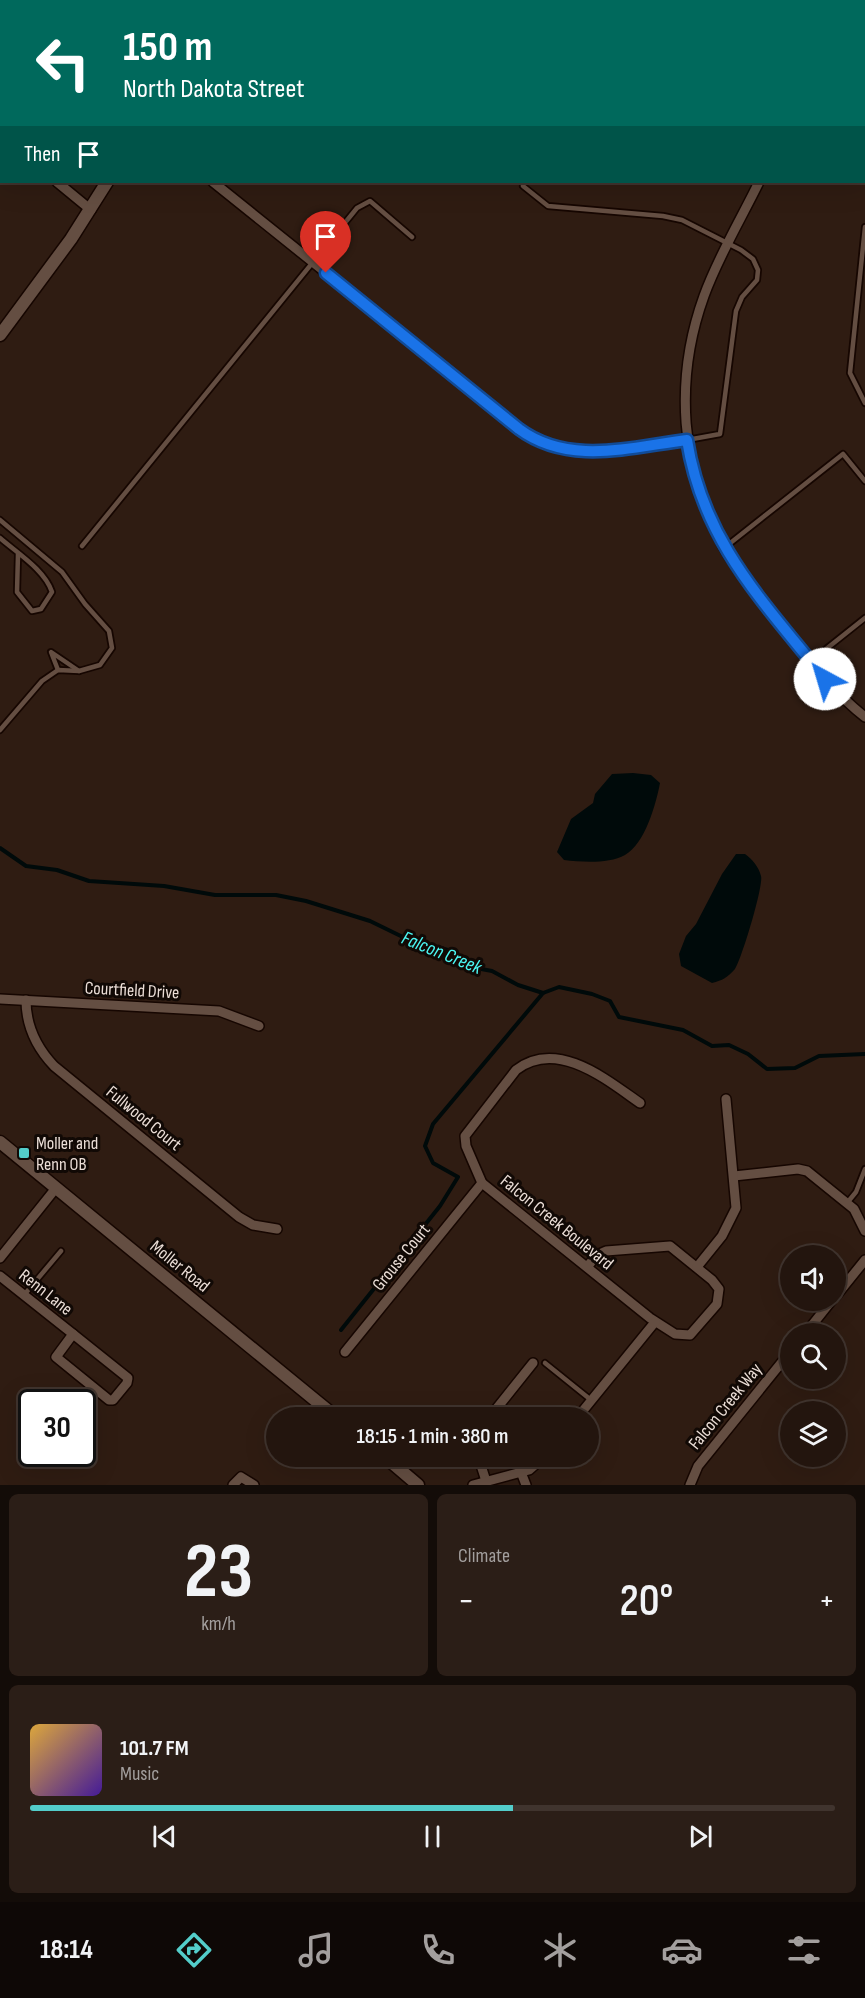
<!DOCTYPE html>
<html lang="en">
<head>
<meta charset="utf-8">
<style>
  :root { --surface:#23150e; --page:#2b1e17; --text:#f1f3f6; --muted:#a39f9e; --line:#40342e; --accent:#53cdca }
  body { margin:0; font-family:"Sofia Sans Condensed",sans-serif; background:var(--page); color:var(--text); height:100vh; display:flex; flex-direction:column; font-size:22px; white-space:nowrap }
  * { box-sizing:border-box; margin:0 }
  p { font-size:20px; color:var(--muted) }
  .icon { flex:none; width:33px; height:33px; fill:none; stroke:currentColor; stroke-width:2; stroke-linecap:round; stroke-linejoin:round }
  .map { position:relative; height:1485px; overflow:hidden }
  .sheet { display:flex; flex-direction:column; gap:9px; padding:9px; background:#130c08; flex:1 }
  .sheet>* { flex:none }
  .hud { position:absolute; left:0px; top:0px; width:866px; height:183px; box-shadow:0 6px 24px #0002,0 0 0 2px var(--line); background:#00695c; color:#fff; overflow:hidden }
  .buttons { position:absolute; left:780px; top:1245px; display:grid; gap:12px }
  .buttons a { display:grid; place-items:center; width:66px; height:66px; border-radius:50%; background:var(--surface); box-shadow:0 6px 24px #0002,0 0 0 2px var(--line); font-size:30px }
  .speed { position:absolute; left:18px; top:1389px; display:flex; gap:12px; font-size:30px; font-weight:700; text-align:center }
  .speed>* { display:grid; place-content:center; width:78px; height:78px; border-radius:50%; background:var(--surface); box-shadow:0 6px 24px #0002,0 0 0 2px var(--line); line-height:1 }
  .speed .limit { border:3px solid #111; border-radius:9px; background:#fff; color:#111 }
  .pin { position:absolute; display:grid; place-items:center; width:51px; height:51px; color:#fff; margin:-62px -26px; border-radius:50% 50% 50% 0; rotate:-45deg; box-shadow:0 0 6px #0007 }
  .pin .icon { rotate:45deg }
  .me { position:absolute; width:66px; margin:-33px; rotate:321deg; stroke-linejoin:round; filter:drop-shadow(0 0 4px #0008) }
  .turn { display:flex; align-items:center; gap:21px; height:126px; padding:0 24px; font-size:27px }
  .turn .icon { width:78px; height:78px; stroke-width:2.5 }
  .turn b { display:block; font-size:42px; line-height:51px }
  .then { display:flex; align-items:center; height:57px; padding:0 24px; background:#0003; gap:12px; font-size:22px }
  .big { font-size:45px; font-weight:600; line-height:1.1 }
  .sheet .tile { flex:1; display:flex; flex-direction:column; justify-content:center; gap:9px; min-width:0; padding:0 21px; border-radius:9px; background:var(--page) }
  .sheet .dial { align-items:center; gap:0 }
  .dial b { font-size:78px; line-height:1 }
  .song { display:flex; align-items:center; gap:18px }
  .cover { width:72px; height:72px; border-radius:9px; background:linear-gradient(135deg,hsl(40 70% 55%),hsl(260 70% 35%)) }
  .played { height:6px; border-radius:3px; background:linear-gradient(90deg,var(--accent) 60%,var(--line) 60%) }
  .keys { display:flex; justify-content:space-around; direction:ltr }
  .heat { display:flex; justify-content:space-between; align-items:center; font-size:33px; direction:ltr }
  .sheet .tiles { flex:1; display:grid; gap:9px; grid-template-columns:1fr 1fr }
  .tile:last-child { grid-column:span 2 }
  .trip { position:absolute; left:266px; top:1407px; width:333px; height:60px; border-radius:30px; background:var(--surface); box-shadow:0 6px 24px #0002,0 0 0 2px var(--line); font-weight:600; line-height:60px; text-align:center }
  .menu { display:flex; height:96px; justify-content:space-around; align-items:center; background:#0e0806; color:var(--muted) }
  .menu .icon { width:42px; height:42px }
  .menu .on { color:var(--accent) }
  .menu b { font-size:27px; color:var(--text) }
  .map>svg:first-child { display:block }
</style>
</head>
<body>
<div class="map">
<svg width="865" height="1485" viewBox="0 0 865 1485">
  <rect width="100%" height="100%" fill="#2f1c12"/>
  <g fill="#000a0a">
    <path d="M633,773L651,775L660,783C656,804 645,844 625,855C609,864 582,862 564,860L557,852L571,819L593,803L595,794L612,774Z"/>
    <path d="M736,854H745C752,859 759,867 761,876C764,885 741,961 735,969C727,978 723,980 712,983L681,966L679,954L686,936L696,924L722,874Z"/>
  </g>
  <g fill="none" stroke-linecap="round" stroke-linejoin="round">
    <g stroke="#000a0a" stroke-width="4">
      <polyline points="0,848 26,866 57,870 89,881 164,886 215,895 276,895 306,901 370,921 411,941 448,950 476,968 492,971 518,985 543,993 559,987 592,994 610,1001 619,1017 683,1030 712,1046 729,1045 748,1054 767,1069 795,1068 819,1056 865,1054"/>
      <polyline points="341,1330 440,1206 458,1177 433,1163 425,1146 433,1124 543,993"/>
    </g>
    <g stroke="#160601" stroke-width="8">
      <g id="service">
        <polyline points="824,2 824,0"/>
        <polyline points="864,48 865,47"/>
        <polyline points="523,186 548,206 663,216 682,220 741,250 753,259 758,270 757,280 742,297 736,311 720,434 687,440"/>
        <polyline points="865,227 850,373 865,403"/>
        <polyline points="0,520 62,572 85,604 109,631 112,648 100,665 79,671 58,670 42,681 0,730"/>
        <path d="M0,538C17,553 45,570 52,592L41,609L32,611L17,592L18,554"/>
        <polyline points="82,546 357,208 370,201 412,237"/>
        <polyline points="724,548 843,454 865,481"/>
        <polyline points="811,661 865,618"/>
        <polyline points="58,670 51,652 79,671"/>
        <polyline points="847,1203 856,1192 865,1169"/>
        <polyline points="24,1295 61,1251"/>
        <polyline points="545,1363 591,1400"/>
      </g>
    </g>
    <g stroke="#160601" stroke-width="12">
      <g id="minor">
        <polyline points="26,2 26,0"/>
        <polyline points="787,2 787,0"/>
        <polyline points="0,44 2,42"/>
        <polyline points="0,133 2,135"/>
        <polyline points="57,182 91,210"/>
        <path d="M213,182L533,439C581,462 637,446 687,440"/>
        <path d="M759,182C741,219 718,257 704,296C674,379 680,469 723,546C737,571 756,593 774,616C803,651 829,689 865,717"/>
        <polyline points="0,999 219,1011 259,1026"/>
        <path d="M26,1000C26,1026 36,1047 54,1066L239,1217L253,1225L277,1229"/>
        <polyline points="734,1176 798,1169 807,1171 854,1209 865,1231"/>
        <polyline points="0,1258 56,1188"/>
        <path d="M587,1267L597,1255L606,1251L670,1246L712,1280L719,1289L717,1304L690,1335L675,1334L650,1318L482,1183L466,1146L465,1136L516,1070C557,1038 607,1080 640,1103"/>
        <polyline points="697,1267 722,1236 736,1208 726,1099"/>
        <polyline points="0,1276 73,1334"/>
        <polyline points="836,1296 865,1260"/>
        <polygon points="73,1334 128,1378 127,1383 113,1400 109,1400 56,1357"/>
        <polyline points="805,1334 832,1300"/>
        <polyline points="345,1352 482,1183"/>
        <polyline points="489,1418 533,1363"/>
        <polyline points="577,1418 655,1322"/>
        <polyline points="478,1456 486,1481"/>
        <polyline points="521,1472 526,1485"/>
        <polyline points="233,1485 241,1477 254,1485"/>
        <polyline points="473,1485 529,1470 545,1456"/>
        <polyline points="690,1485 698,1466 790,1352"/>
      </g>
    </g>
    <g stroke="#160601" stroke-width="15">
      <g id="tertiary">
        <polyline points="221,2 222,0"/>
        <polyline points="0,335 71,239 107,182"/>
        <polyline points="0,1142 337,1418"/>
        <polyline points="384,1456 418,1485"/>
      </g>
    </g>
    <use href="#service" stroke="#644e42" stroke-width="4.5"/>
    <use href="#minor" stroke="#644e42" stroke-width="9"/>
    <use href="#tertiary" stroke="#644e42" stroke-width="12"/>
  </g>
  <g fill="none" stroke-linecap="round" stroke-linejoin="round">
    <g stroke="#114b97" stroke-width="15">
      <path id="route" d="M326,273L519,429C569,466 630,447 687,440C703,542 763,601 825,679"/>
    </g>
    <use href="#route" stroke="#1a73e8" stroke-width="10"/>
  </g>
  <rect fill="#53cdca" stroke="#110905" stroke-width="2" x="18" y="1147" width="12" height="12" rx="3"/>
  <g text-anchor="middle" stroke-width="6" stroke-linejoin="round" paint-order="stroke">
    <g font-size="18" fill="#ebded7" stroke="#110905">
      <text transform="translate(132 990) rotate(3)" y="6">Courtfield Drive</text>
      <text transform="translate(144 1118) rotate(39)" y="6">Fullwood Court</text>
      <text transform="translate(557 1222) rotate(39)" y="6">Falcon Creek Boulevard</text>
      <text transform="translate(401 1257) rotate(-51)" y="6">Grouse Court</text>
      <text transform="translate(180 1266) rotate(39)" y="6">Moller Road</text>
      <text transform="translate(46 1292) rotate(38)" y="6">Renn Lane</text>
      <text transform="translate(725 1406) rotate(-51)" y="6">Falcon Creek Way</text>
    </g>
    <g font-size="18" fill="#ebded7" stroke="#110905" text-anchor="start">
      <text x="36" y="1149">Moller and<tspan x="36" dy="21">Renn OB</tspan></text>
    </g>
    <g font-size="20" font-style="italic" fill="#4bf6f3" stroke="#110905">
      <text transform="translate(442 952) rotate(22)" y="7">Falcon Creek</text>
    </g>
  </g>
</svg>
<div class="buttons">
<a><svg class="icon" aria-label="sound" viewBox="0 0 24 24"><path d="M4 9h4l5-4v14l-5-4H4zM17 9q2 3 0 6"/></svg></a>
<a><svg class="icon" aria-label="search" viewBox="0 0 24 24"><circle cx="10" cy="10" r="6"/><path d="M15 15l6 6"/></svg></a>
<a><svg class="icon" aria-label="layers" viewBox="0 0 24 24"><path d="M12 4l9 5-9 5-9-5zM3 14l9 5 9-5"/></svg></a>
</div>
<div class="speed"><div class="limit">30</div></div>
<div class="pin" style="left:326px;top:273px;background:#d93025"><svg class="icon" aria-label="arrive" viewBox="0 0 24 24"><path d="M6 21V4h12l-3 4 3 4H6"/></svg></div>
<svg class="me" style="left:825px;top:679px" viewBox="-20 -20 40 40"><circle r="19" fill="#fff"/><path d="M0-13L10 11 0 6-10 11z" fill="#1a73e8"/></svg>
<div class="trip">18:15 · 1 min · 380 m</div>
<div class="hud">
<div class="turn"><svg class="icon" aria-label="left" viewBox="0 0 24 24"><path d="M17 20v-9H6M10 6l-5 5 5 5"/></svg><div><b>150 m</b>North Dakota Street</div></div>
<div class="then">Then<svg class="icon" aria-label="arrive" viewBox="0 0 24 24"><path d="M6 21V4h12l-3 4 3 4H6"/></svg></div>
</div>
</div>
<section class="sheet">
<div class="tiles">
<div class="tile dial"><b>23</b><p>km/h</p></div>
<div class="tile"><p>Climate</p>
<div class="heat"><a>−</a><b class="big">20°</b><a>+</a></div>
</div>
<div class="tile">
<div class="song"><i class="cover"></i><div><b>101.7 FM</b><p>Music</p></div></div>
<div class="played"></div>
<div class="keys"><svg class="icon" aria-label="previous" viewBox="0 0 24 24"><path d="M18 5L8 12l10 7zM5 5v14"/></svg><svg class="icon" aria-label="pause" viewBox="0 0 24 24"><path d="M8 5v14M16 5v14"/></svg><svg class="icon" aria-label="next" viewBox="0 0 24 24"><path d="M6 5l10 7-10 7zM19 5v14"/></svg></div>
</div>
</div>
</section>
<nav class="menu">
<b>18:14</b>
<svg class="icon on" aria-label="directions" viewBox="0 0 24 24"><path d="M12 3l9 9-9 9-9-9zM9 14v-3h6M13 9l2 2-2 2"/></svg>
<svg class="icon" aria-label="music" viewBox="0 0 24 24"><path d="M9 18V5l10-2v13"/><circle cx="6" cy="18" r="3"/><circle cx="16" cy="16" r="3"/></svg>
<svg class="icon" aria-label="phone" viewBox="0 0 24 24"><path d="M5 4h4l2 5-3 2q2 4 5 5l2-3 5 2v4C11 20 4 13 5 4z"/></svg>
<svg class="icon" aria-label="climate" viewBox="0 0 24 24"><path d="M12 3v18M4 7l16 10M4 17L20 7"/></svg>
<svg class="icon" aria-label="car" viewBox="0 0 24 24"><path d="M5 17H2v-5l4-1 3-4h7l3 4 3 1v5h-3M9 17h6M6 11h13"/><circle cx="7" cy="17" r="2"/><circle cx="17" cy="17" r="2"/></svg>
<svg class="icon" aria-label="filters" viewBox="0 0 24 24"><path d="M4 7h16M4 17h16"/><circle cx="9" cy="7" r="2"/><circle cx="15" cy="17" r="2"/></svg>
</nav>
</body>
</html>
